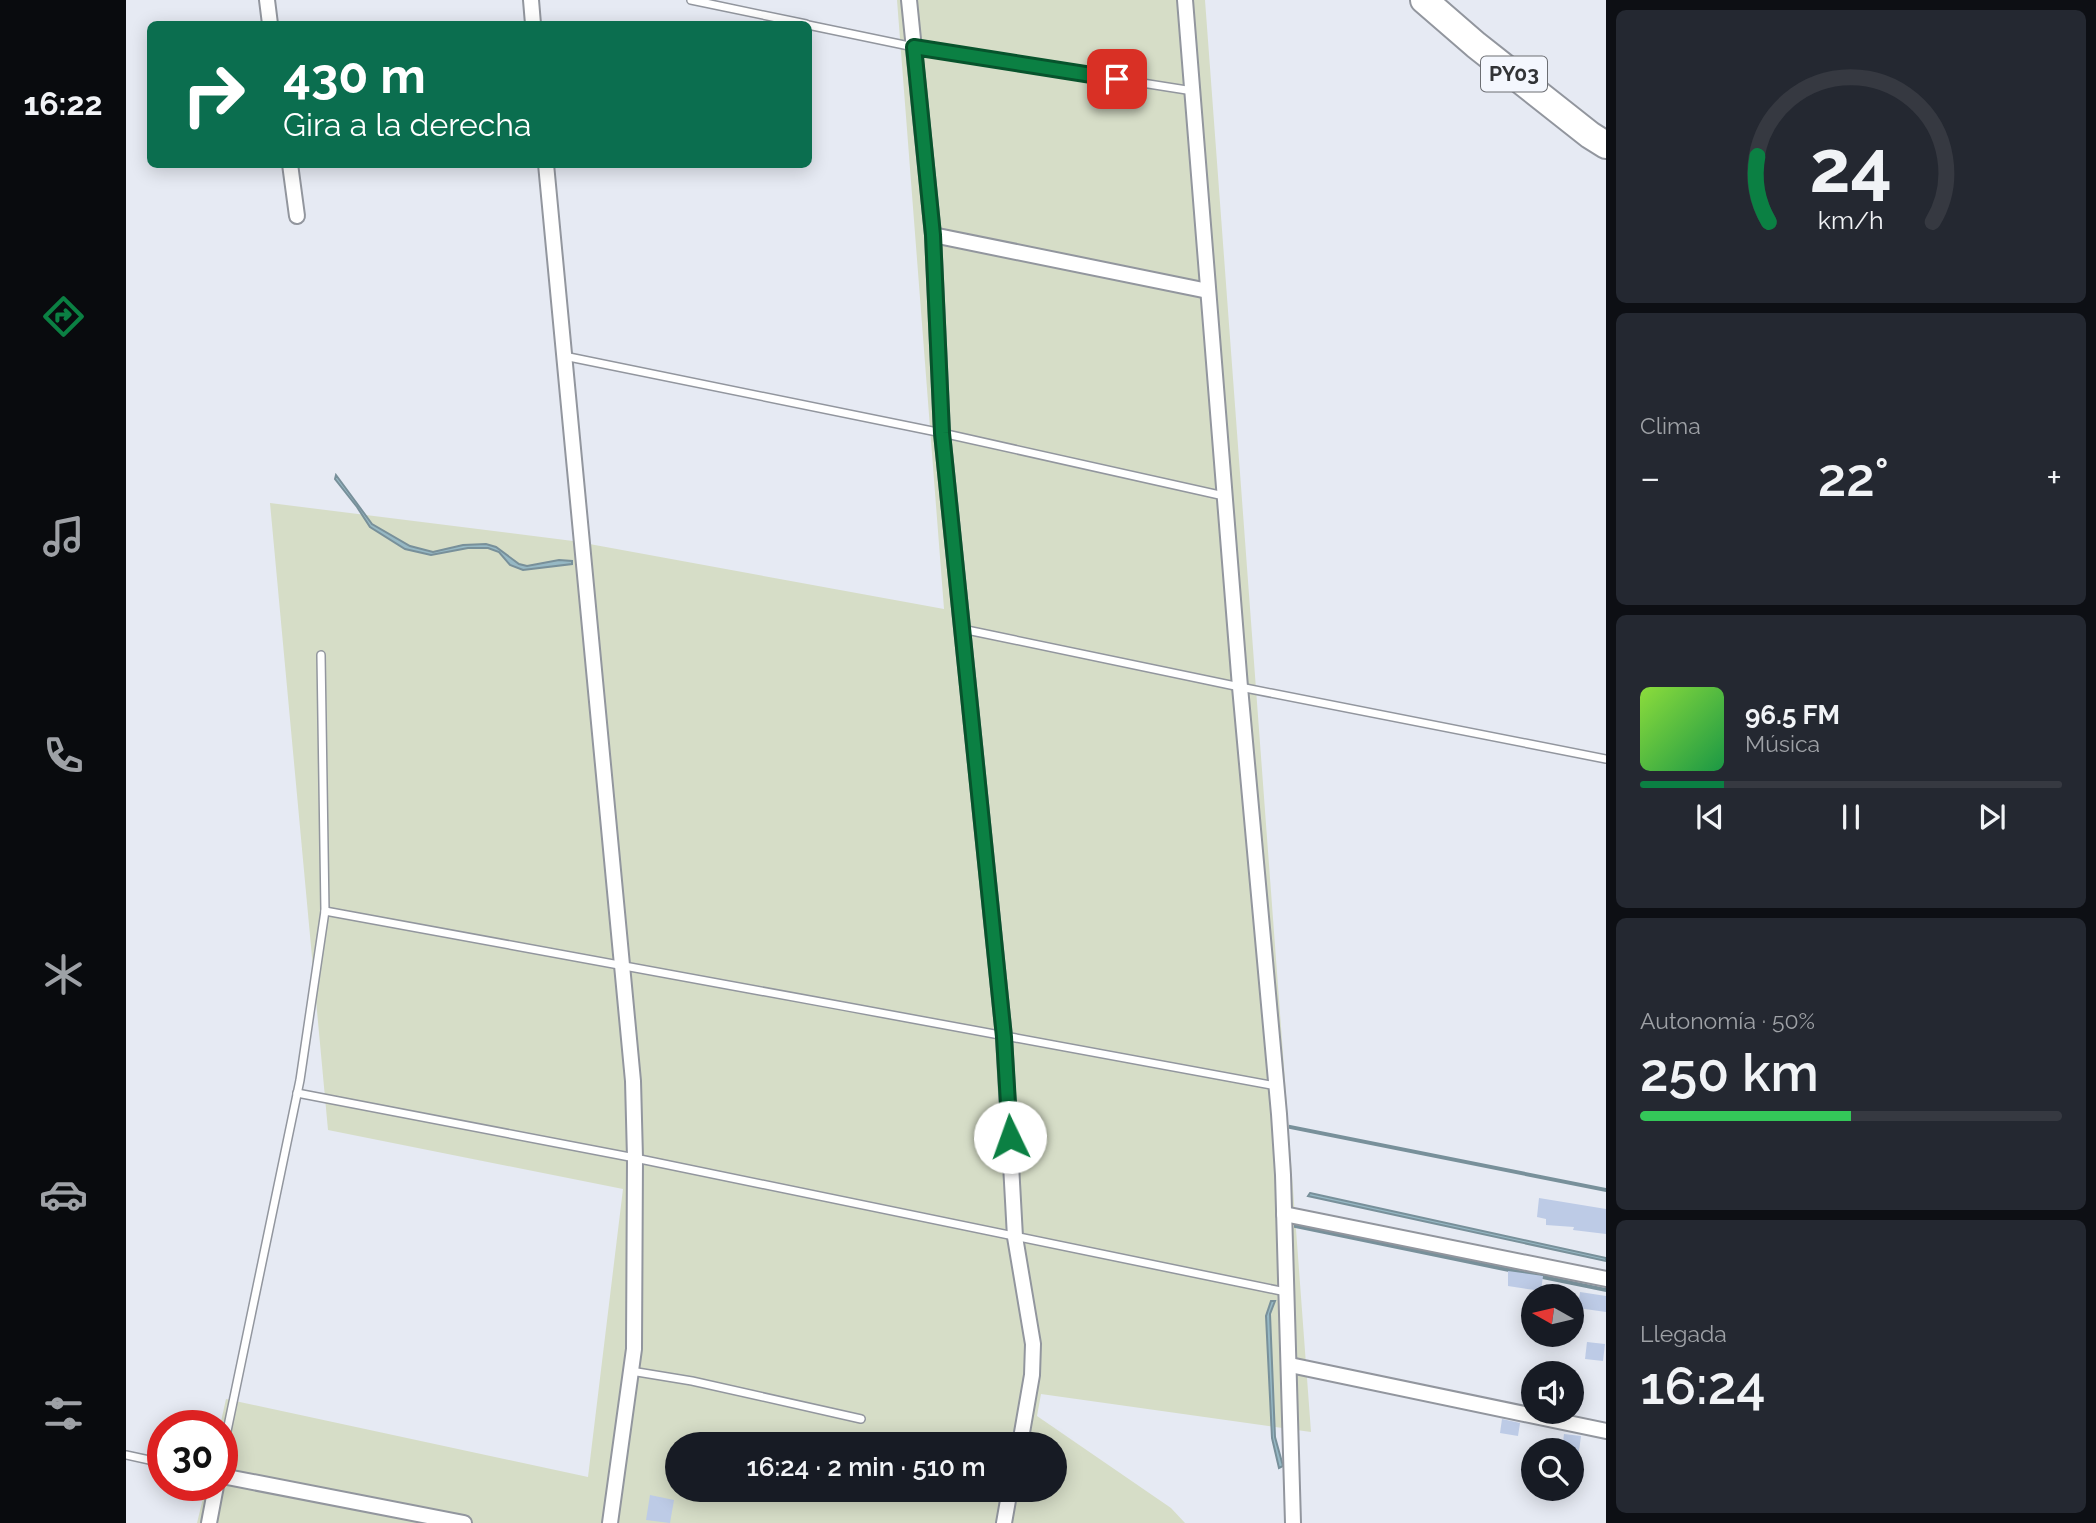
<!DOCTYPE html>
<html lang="es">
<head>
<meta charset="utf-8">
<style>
  :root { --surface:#171b24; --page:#242831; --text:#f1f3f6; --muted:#9ea1a6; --line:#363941; --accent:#0b8043 }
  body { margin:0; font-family:Raleway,sans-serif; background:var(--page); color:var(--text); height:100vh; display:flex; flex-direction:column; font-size:26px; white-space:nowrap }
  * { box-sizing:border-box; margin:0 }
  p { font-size:23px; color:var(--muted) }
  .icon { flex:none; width:38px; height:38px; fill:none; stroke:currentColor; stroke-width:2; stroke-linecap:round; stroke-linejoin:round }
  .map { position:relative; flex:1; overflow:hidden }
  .details { display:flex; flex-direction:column; gap:10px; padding:10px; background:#0d0f14; width:490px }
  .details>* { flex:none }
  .guide { position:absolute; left:21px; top:21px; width:665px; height:147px; border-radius:10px; box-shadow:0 4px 18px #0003; background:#0b6e4f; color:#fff; overflow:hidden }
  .needle { width:46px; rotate:278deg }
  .controls { position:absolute; left:1395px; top:1284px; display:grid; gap:14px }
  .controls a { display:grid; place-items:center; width:63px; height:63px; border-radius:50%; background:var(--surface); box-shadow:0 4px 18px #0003; font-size:35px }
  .speed { position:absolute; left:21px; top:1410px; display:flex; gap:14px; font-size:35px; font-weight:700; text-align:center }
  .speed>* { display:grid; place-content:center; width:91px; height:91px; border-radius:50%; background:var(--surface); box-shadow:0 4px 18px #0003; line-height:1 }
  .speed .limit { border:10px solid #d22; background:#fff; color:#111 }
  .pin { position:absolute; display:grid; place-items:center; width:60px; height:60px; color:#fff; margin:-30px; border-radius:14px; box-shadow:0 4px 10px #0006 }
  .me { position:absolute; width:77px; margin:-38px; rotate:357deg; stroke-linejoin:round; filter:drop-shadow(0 0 5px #0008) }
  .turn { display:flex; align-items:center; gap:24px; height:147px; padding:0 21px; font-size:32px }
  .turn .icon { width:91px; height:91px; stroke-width:2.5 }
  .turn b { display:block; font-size:49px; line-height:60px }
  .big { font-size:52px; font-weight:600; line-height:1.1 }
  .details .card { flex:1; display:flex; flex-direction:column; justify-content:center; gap:10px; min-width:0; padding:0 24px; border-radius:10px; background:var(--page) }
  .details .dial { align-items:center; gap:0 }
  .dial svg { height:182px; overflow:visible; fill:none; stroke:var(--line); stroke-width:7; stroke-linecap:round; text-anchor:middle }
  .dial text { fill:var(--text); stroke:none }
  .song { display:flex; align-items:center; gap:21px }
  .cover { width:84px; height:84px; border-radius:10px; background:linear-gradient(135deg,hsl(90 70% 55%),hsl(140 70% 35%)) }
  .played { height:7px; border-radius:4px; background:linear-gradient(90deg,var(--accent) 20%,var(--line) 20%) }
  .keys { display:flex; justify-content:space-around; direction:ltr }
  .heat { display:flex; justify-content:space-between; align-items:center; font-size:38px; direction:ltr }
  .charge { height:10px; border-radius:5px; background:linear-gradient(90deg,#34c759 50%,var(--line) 0) }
  .trip { position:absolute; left:539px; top:1432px; width:402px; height:70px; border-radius:35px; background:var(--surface); box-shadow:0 4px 18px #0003; font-weight:600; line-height:70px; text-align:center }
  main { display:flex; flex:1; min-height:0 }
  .menu { display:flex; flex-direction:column; width:126px; justify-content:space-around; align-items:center; background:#090b0e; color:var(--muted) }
  .menu .icon { width:49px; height:49px }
  .menu .active { color:var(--accent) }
  .menu b { font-size:32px; color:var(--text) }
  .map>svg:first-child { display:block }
</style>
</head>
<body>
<main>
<nav class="menu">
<b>16:22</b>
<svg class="icon active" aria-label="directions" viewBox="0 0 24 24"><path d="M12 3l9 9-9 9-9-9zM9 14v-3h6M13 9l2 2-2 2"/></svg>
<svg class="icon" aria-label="music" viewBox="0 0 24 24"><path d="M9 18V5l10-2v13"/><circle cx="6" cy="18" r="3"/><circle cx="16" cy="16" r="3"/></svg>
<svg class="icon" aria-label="phone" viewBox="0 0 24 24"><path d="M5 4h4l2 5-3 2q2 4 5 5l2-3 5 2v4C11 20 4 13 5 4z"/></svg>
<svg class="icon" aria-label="climate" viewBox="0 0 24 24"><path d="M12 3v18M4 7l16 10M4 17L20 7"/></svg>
<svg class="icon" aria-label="car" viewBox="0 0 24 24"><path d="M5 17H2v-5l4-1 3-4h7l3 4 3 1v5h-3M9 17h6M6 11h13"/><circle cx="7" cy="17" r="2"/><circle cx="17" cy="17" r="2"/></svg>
<svg class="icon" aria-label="filters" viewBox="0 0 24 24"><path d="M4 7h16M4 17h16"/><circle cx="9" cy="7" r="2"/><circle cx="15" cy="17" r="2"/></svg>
</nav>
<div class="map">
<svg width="1480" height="1523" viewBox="0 0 1480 1523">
  <rect width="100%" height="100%" fill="#e6eaf3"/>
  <path fill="#d6ddc7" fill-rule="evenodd" d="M771,0H1079L1185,1432L915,1394L911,1416L1045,1508L1059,1523H71L80,1486H96V1426H94L100,1399L462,1477L497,1189L202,1130L144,503L447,541L818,609ZM551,1444H929V1489H551Z"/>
  <g fill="#96b8c4" stroke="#78909a" stroke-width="2">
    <polygon points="210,475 246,524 284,546 307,552 337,545 360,544 370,547 393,564 401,566 433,560 446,561 446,564 397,570 384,565 373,552 362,548 342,548 305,555 279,549 244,527 231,507 209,479"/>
    <polygon points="1164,1126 1480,1189 1480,1191 1164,1128"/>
    <polygon points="1184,1193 1480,1258 1480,1261 1182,1196"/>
    <polygon points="1169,1225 1480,1289 1480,1291 1169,1227"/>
    <polygon points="1145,1301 1149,1301 1144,1314 1149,1437 1157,1466 1153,1468 1146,1438 1140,1316"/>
  </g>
  <g fill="#bdcbe6">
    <polygon points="1413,1198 1480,1209 1480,1234 1447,1230 1448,1227 1420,1225 1420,1219 1411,1217"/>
    <polygon points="1382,1271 1417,1276 1415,1291 1382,1286"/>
    <polygon points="1454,1292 1480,1296 1480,1312 1452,1308"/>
    <polygon points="1461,1342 1479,1344 1477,1361 1459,1359"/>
    <polygon points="1376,1419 1394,1423 1392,1436 1374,1433"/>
    <polygon points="1438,1434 1455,1436 1453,1451 1436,1451"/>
    <polygon points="524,1495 548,1500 544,1523 520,1520"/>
  </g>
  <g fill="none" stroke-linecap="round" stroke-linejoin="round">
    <g stroke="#92969e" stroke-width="10">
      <g id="lane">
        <polyline points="565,0 680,24"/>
        <polyline points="682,25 788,47 1067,91"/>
        <polyline points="438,356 816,433 1098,496"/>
        <polyline points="836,629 1114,687 1480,759"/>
        <path d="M199,911C516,967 833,1029 1150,1086"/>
        <polyline points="171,1093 509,1158 1160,1292"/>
        <polyline points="505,1371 566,1381 735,1419"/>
        <polyline points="0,1455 37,1463"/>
        <polyline points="96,1455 174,1080 199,911 195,655"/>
      </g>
    </g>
    <g stroke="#92969e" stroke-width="18">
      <g id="street">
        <polyline points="141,0 144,24"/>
        <polyline points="405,0 407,24"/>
        <polyline points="783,0 807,235 816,433 878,1037 889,1237 907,1344 906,1375 894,1444"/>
        <polyline points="1059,0 1114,687 1153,1114 1157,1175 1167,1523"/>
        <polyline points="164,164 171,216"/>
        <polyline points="420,164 507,1081 509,1158 508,1349 484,1523"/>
        <polyline points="807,235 1082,291"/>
        <polyline points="1158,1214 1480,1279"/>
        <polyline points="1164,1365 1480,1431"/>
        <polyline points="96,1476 338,1523"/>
        <polyline points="83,1523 90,1486"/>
        <polyline points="878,1523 884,1489"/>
      </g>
    </g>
    <g stroke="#92969e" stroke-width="30">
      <polyline id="highway" points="1298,0 1350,45 1464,135 1480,145"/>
    </g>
    <use href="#lane" stroke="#fff" stroke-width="7"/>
    <use href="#street" stroke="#fff" stroke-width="14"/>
    <use href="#highway" stroke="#fff" stroke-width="26"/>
  </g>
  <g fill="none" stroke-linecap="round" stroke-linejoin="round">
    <g stroke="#07532c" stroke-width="18">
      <polyline id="route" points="884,1137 878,1037 816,433 807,235 788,47 991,79"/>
    </g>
    <use href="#route" stroke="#0b8043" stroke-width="12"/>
  </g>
  <g text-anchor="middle" stroke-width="5" stroke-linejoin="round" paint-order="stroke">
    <rect fill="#f4f7fe" stroke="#6c6e73" stroke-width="2" x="1355" y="56.5" width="66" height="35" rx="5"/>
    <g font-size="21" font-weight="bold" fill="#323437">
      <text x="1388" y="81">PY03</text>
    </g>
  </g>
</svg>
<div class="controls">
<a><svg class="needle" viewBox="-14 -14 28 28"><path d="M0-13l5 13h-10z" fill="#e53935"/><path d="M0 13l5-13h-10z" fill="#9ea1a6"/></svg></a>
<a><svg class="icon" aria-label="sound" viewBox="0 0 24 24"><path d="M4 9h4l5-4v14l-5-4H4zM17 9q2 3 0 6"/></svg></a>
<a><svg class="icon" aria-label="search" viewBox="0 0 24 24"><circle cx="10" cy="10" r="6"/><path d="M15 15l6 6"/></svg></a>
</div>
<div class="speed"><div class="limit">30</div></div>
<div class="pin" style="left:991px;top:79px;background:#d93025"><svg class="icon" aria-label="arrive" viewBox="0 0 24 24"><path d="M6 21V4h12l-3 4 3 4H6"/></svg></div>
<svg class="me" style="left:884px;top:1137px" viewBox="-20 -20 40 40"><circle r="19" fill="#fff"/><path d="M0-13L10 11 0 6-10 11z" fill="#0b8043"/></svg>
<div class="trip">16:24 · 2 min · 510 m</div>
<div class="guide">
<div class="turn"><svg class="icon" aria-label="right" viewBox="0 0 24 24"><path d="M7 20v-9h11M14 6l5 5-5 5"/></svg><div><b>430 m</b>Gira a la derecha</div></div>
</div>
</div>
<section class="details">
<div class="card dial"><svg viewBox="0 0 100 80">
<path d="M14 69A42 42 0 1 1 86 69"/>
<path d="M14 69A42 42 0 0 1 9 40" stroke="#0b8043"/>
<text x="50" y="56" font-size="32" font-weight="700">24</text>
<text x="50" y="72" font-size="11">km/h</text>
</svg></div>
<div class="card"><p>Clima</p>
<div class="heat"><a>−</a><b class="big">22°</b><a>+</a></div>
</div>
<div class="card">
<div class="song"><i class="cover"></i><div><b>96.5 FM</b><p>Música</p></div></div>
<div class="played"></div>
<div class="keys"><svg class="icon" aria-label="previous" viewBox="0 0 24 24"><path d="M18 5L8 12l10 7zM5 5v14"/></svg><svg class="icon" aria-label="pause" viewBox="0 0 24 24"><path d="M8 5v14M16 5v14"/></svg><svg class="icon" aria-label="next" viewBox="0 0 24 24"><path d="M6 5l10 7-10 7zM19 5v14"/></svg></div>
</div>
<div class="card"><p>Autonomía · 50%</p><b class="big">250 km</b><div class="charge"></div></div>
<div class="card"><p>Llegada</p><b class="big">16:24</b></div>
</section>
</main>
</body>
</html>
